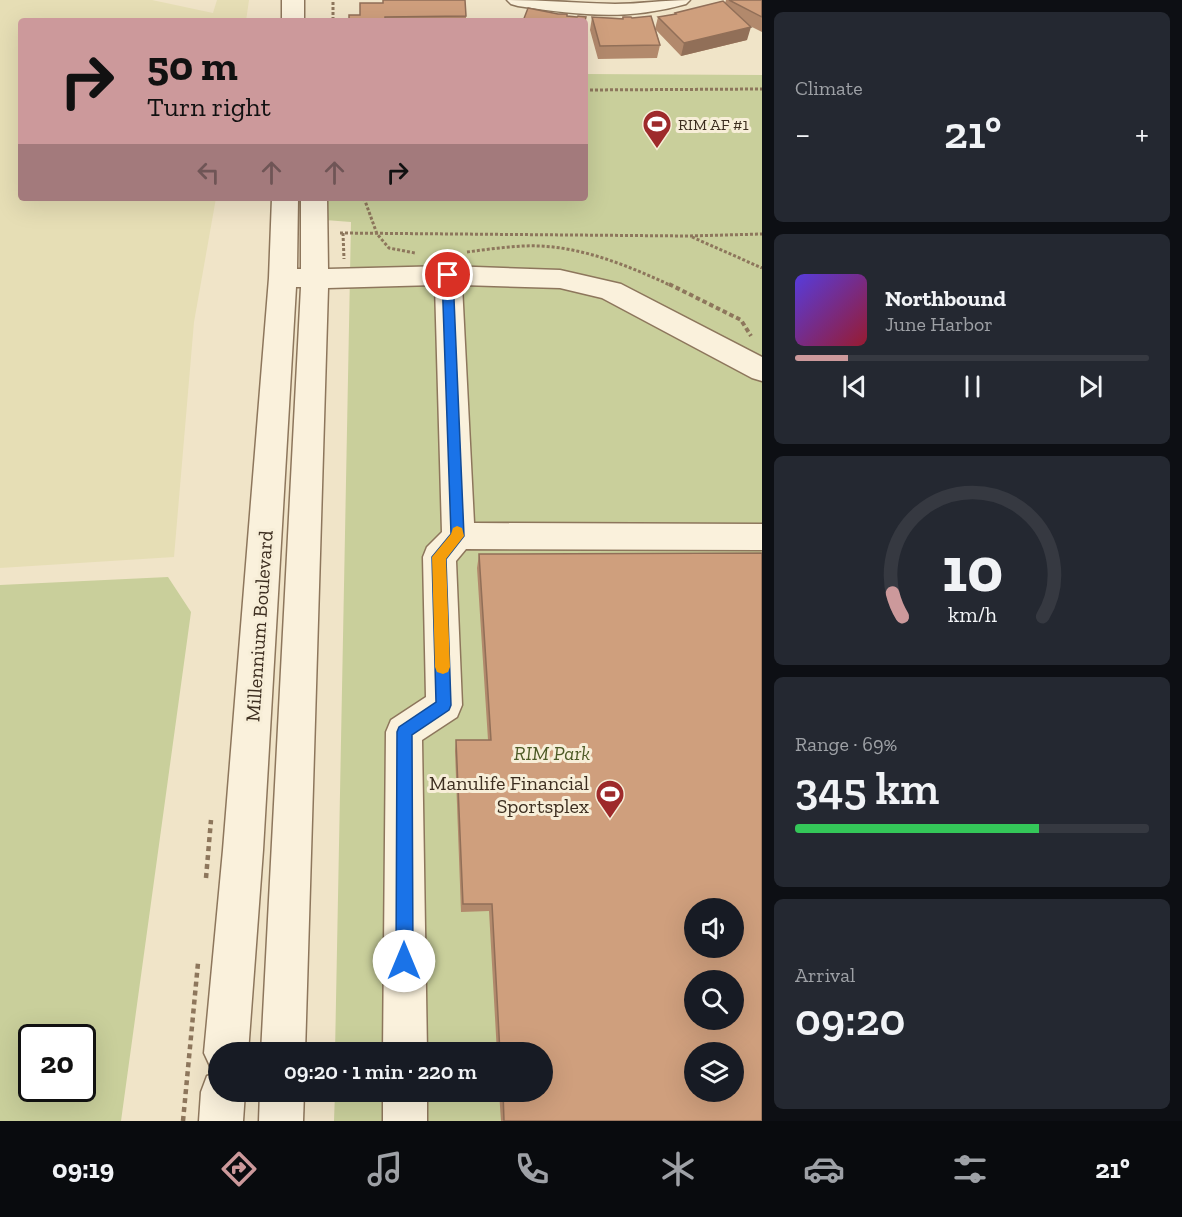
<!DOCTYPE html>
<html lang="en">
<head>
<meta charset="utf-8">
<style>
  :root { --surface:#171b24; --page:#242831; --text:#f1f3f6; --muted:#9ea1a6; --line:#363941; --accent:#cc999b }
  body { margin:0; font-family:"Zilla Slab",serif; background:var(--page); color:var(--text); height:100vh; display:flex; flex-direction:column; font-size:22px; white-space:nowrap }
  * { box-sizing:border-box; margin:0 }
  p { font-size:20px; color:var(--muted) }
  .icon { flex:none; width:33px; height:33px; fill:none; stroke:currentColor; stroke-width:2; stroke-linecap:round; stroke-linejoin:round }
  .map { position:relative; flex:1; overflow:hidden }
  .side { display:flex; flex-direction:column; gap:12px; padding:12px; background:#0d0f14; width:420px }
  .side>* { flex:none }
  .hud { position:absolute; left:18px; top:18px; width:570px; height:183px; border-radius:6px; box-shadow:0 6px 24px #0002; background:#cc999b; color:#111; overflow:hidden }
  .tools { position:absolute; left:684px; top:898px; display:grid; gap:12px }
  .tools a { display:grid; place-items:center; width:60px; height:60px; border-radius:50%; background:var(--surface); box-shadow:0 6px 24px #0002; font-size:30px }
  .speed { position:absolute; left:18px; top:1024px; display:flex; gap:12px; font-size:30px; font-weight:700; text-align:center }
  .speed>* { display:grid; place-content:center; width:78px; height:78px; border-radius:50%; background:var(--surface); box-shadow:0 6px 24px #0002; line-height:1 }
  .speed .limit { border:3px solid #111; border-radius:9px; background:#fff; color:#111 }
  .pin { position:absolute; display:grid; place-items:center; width:51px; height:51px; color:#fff; margin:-26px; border:3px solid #fff; border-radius:50%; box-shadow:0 2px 6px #0007 }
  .me { position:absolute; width:66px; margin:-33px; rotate:0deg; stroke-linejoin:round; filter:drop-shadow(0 0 4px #0008) }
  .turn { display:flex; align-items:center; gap:21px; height:126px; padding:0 30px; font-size:27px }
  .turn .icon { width:78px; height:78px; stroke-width:2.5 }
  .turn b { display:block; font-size:42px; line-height:51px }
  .lanes { display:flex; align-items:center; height:57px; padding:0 30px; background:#0003; justify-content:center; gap:30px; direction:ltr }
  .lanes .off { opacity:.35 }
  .big { font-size:45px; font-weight:600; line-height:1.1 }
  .side .card { flex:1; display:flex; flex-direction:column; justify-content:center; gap:9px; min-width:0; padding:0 21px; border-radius:9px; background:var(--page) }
  .side .dial { align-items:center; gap:0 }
  .dial svg { height:156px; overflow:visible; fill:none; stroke:var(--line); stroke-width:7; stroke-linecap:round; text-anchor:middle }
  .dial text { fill:var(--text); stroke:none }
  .song { display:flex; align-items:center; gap:18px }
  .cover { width:72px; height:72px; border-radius:9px; background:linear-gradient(135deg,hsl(250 70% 55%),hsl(350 70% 35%)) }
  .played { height:6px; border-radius:3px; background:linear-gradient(90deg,var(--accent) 15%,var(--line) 15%) }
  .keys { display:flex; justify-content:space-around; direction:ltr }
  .heat { display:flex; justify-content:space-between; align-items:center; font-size:33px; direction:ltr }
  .charge { height:9px; border-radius:4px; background:linear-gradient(90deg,#34c759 69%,var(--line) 0) }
  .trip { position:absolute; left:208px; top:1042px; width:345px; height:60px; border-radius:30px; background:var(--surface); box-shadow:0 6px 24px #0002; font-weight:600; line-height:60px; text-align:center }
  .tab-bar { display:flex; height:96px; justify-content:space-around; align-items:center; background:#090b0e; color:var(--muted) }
  .tab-bar .icon { width:42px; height:42px }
  .tab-bar .current { color:var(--accent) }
  .tab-bar b { font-size:27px; color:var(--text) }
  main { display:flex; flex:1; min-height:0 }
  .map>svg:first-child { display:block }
</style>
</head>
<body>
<main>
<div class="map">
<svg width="762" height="1121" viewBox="0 0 762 1121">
  <rect width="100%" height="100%" fill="#f0e4c8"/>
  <polygon fill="#e6deb5" points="0,0 152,0 213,13 217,0 249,0 246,21 21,21 21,198 216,198 194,322 174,557 0,568"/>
  <g fill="#c9cf9b" fill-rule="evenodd">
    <path d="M585,74L762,75V1121H334L335,1092H543V1053H335L351,222L325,220V198H585ZM694,909H734V948H694ZM694,981H734V1020H694ZM694,1053H734V1092H694Z"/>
    <path d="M168,577L191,612L121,1121H0V585ZM32,1038H82V1089H32Z"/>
  </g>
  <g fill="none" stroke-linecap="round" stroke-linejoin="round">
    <g stroke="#8d765c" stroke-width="3">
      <g id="minor">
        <rect x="282" y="0" width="22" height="21"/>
        <path d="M507,0C543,0 579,3 615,4C640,4 664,0 690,0L686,4C626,21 579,15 518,6L511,4Z"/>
        <polygon points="272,198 298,198 297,269 301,269 301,198 327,198 328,269 448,266 560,270 621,284 762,357 762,381 752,378 602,298 560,288 462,285 474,523 762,524 762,550 466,549 456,561 462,705 457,717 422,740 427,1053 383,1053 386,732 391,720 426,697 423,557 427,547 442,532 435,285 328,288 305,1053 261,1053 301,287 296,287 263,850 248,1053 219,1053 219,1092 245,1092 243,1121 199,1121 201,1092 207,1076 219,1072 211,1068 204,1053 223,850 269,278"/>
        <polygon points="260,1092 304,1092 303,1121 259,1121"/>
        <rect x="383" y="1092" width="44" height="29"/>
      </g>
    </g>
    <g stroke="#8d765c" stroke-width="3" stroke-dasharray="3 2" stroke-linecap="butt">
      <polyline points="333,2 333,21"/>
      <polyline points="585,90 762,89"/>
      <polyline points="364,198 377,234 389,248 415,253"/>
      <polyline points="340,233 688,236 762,234"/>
      <polyline points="343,233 344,259"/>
      <polyline points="692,237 762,268"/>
      <path d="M467,252C491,249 516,245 540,246C586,248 631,267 672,286"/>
    </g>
    <polyline stroke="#8d765c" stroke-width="4" stroke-dasharray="4.5 3" stroke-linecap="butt" points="669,284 741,320 751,336"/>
    <g stroke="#8d765c" stroke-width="4.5" stroke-dasharray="5 4" stroke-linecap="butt">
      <polyline points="206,878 211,820"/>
      <polyline points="183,1121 198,963"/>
    </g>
    <use href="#minor" fill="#faf1dc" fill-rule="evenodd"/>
  </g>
  <g fill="#b2896c">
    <polygon points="726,0 762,0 762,32 748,25 747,40 681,56 656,30 660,45 657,58 598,59 590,30 592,17 622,18 623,17 632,18 655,29 658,17 674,15 675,13 725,3"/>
    <polygon points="383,3 466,16 466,21 349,21"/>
    <polygon points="479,554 762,1121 501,1121 499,1092 543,1092 543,1053 497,1053 489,911 461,912 455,751 456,740 488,740 477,568"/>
  </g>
  <polygon fill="#916f58" points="751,27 747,40 681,56 684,43"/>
  <g fill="#cf9f7d" stroke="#916f58" stroke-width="1.5" fill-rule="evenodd">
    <polygon points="383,0 465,0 466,16 385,17 385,21 349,21 349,15 360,15 360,3 383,3"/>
    <polygon points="729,0 762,0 762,17"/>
    <polygon points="723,1 751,27 684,43 658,17 676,14 675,13"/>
    <polygon points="528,8 558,14 567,14 567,16 577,17 578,16 586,17 585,21 523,21"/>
    <polygon points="651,16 660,45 600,46 592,17 623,19 623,17 631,17 632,18"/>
    <path d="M762,553V1121H504L503,1092H543V1053H500L492,904H463L456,740H491L479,554ZM694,909H734V948H694ZM694,981H734V1020H694ZM694,1053H734V1092H694Z"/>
  </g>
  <polygon fill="#1a73e8" stroke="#114b97" stroke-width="1.5" points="448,271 453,275 464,536 446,559 451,705 449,710 412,735 413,961 410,967 404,970 398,967 396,961 397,732 399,727 436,702 432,557 451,534 442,275"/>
  <polygon fill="#f59e0b" points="457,526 462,528 464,536 446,559 450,667 448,672 443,674 437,672 435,667 432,557 451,534 453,528"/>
  <defs>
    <g id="stadium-pin" transform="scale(1.5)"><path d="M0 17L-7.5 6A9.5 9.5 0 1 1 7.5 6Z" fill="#9e2a2b" stroke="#f7eed8"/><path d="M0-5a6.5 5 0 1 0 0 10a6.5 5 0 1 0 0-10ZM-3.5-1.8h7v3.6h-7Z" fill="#fff"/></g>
  </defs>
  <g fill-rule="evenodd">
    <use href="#stadium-pin" x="657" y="124"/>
    <use href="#stadium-pin" x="610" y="794"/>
  </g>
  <g text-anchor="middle" stroke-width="6" stroke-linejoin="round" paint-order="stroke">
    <g font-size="16" fill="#3d2e20" stroke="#f7eed8" text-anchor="start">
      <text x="678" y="130">RIM AF #1</text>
    </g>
    <g font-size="20" fill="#3d2e20" stroke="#f7eed8">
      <text transform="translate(259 626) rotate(-86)" y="7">Millennium Boulevard</text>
    </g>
    <g font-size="20" font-style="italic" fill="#4d5a26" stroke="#f7eed8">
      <text x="552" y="760">RIM Park</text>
    </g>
    <g font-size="20" fill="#3d2e20" stroke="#f7eed8" text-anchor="end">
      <text x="589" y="790">Manulife Financial<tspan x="589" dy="23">Sportsplex</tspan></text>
    </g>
  </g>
</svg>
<div class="tools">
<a><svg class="icon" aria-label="sound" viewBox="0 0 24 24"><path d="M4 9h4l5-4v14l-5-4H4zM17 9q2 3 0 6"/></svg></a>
<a><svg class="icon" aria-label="search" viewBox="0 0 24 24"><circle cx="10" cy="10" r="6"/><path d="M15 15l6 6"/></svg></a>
<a><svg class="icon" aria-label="layers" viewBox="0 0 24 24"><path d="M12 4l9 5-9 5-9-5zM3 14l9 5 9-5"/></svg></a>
</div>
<div class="speed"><div class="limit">20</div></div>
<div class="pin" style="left:448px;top:275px;background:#d93025"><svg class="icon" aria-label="arrive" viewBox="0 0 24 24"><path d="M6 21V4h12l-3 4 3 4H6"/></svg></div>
<svg class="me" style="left:404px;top:961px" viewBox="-20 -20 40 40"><circle r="19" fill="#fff"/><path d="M0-13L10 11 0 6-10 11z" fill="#1a73e8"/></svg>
<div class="trip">09:20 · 1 min · 220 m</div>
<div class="hud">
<div class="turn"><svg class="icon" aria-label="right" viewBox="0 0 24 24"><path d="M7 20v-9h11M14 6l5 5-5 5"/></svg><div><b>50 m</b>Turn right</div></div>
<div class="lanes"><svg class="icon off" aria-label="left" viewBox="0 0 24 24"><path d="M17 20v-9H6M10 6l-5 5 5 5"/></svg><svg class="icon off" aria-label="ahead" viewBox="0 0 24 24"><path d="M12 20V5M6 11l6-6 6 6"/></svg><svg class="icon off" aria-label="ahead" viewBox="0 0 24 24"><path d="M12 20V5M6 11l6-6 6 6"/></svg><svg class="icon" aria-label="right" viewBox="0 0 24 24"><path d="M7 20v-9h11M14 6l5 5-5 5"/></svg></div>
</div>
</div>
<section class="side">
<div class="card"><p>Climate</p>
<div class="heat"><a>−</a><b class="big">21°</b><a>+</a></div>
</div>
<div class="card">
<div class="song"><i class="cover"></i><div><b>Northbound</b><p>June Harbor</p></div></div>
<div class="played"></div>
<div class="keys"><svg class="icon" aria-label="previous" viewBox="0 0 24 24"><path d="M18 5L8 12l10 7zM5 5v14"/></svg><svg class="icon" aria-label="pause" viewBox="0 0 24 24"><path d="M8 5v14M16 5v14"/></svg><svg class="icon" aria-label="next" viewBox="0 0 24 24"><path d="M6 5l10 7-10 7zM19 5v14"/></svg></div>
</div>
<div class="card dial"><svg viewBox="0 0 100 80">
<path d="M14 69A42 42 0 1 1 86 69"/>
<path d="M14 69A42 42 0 0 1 9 57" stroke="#cc999b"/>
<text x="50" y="56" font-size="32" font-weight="700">10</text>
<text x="50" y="72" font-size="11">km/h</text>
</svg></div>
<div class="card"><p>Range · 69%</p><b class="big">345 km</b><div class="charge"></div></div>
<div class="card"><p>Arrival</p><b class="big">09:20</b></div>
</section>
</main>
<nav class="tab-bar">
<b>09:19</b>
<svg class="icon current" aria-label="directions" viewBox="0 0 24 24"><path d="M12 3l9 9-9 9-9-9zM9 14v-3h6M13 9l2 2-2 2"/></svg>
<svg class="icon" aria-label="music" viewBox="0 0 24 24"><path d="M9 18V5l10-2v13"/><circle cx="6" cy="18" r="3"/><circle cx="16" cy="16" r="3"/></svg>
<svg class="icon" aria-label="phone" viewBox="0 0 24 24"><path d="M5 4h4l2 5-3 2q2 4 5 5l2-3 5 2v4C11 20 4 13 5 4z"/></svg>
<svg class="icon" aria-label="climate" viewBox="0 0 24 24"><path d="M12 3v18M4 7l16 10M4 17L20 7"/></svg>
<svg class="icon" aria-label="car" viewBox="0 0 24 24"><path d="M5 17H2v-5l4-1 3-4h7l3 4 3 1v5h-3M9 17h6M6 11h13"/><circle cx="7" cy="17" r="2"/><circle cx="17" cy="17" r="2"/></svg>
<svg class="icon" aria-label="filters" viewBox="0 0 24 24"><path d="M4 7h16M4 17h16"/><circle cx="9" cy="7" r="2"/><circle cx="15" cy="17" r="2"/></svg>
<b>21°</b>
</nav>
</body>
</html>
